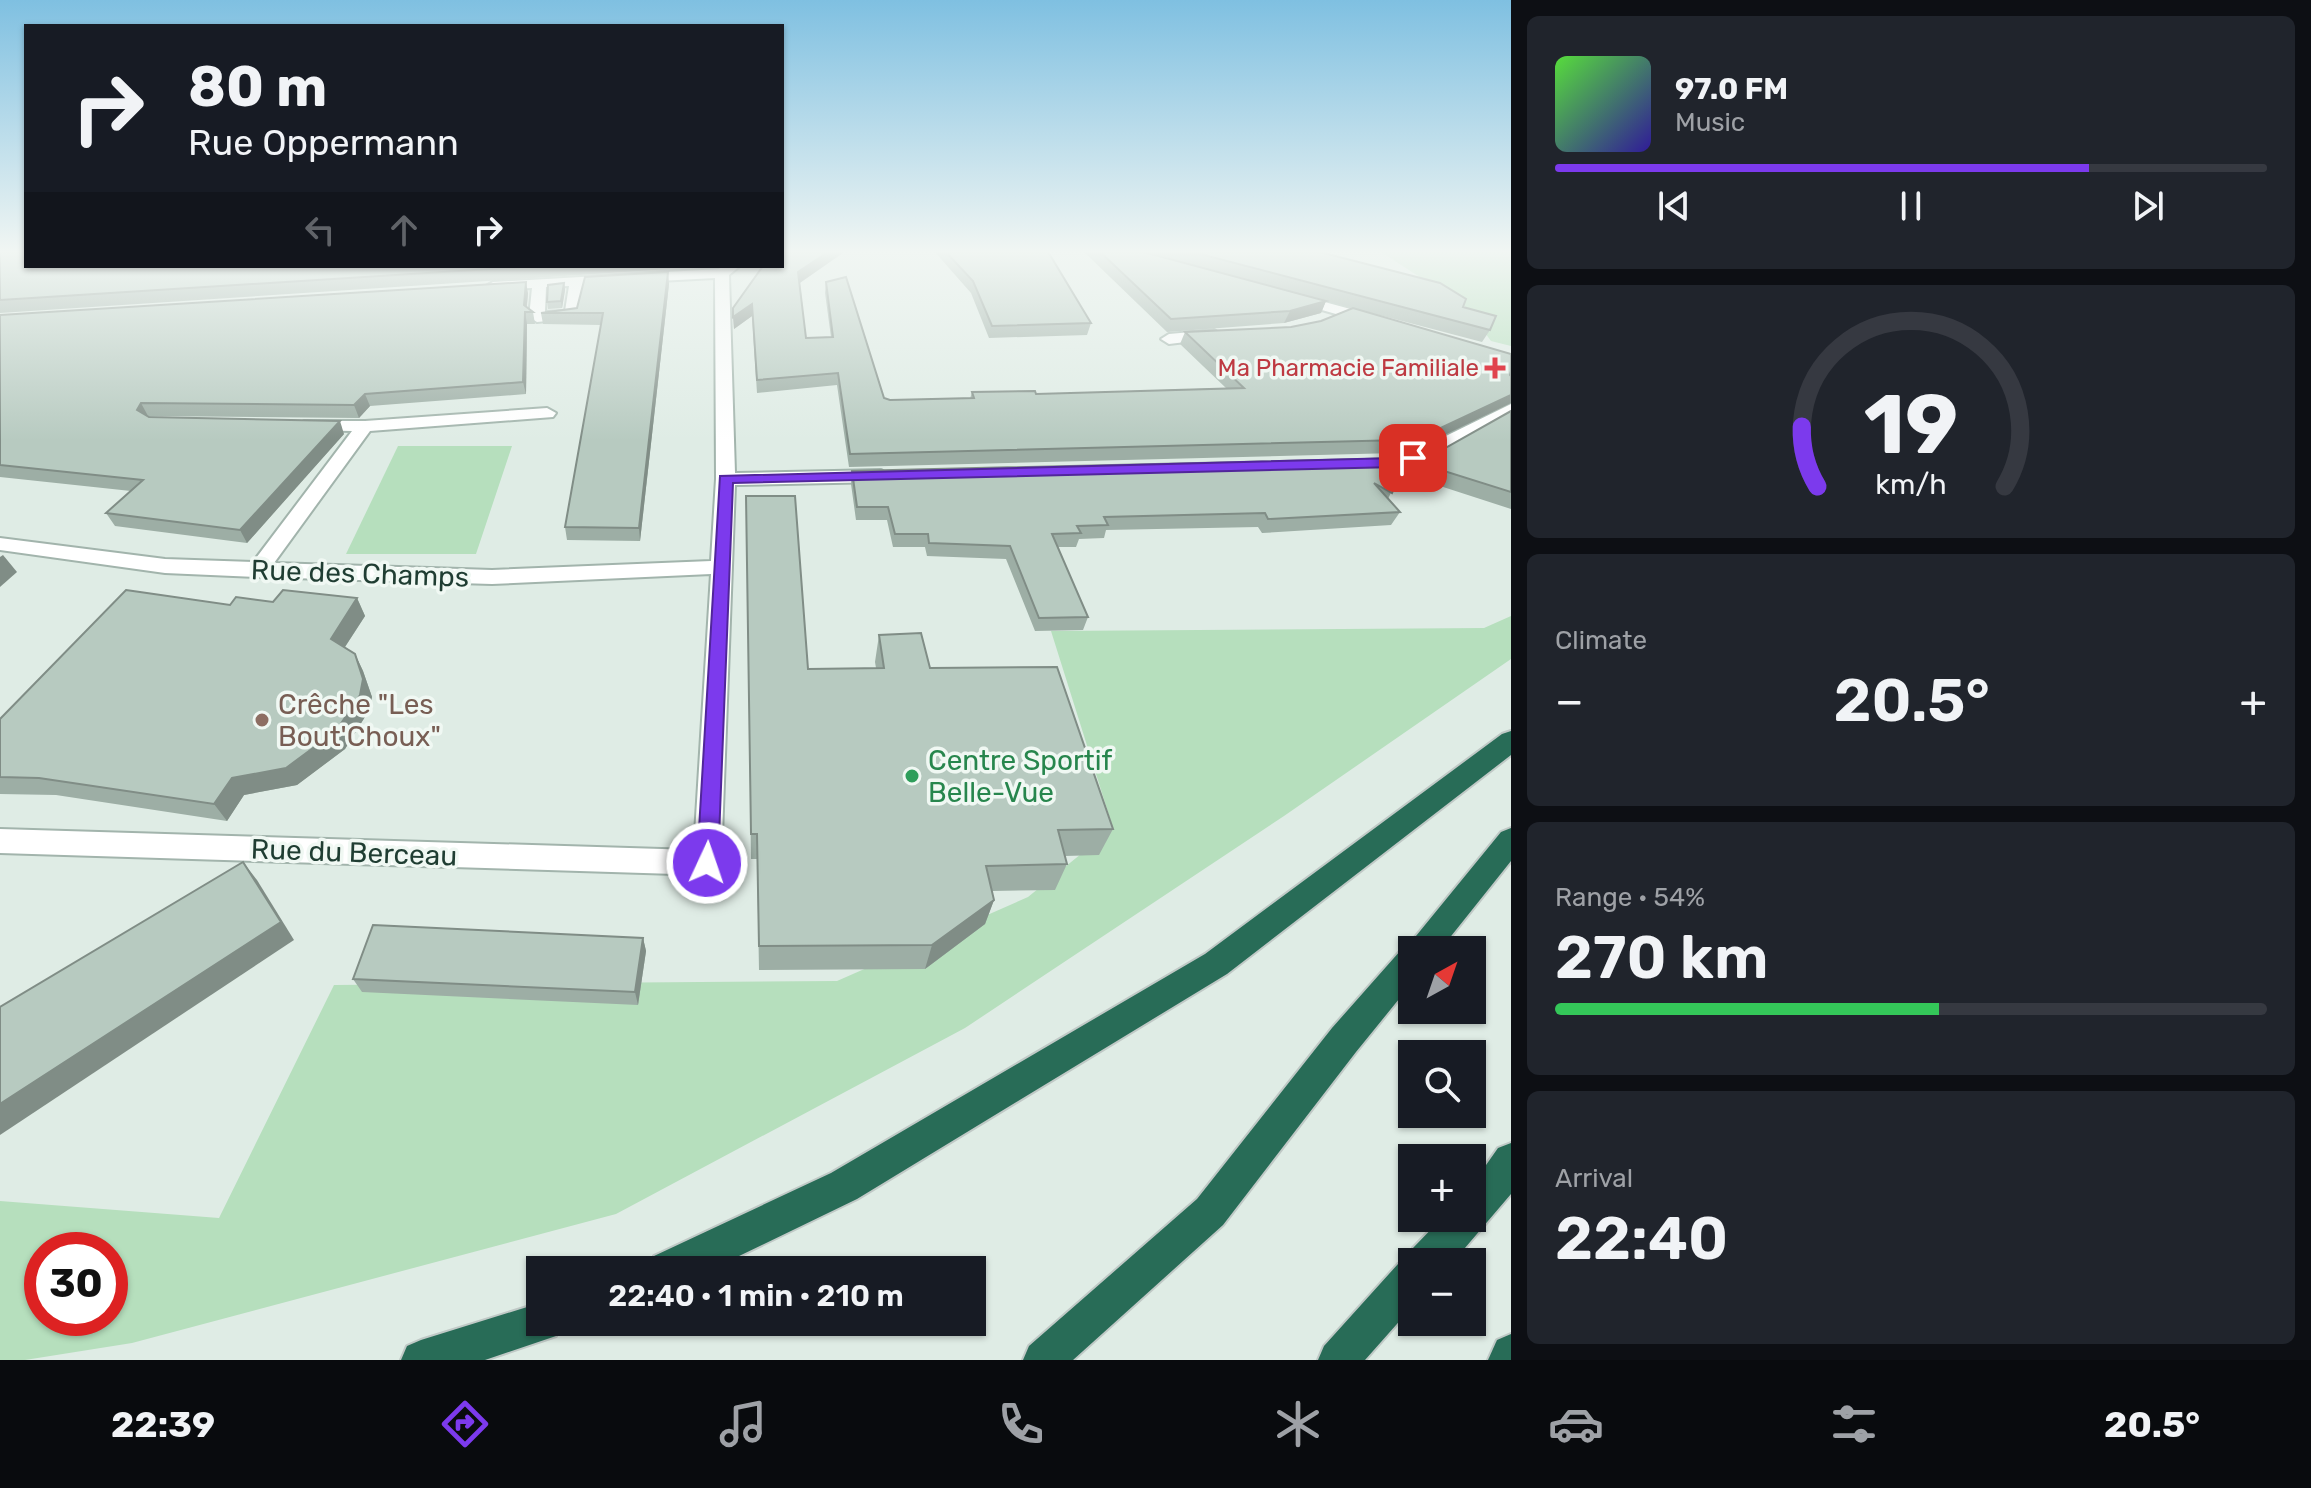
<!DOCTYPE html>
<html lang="en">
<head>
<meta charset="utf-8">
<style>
  :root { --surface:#171b24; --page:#20242c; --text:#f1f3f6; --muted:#9ea1a6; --line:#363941; --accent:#7c3aed }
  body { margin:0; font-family:Rubik,sans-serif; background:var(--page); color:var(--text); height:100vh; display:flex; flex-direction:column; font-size:30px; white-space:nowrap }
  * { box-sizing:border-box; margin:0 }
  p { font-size:26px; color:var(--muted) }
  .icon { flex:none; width:44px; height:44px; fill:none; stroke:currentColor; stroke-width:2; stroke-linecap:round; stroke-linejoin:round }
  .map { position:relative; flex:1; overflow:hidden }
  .details { display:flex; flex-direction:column; gap:16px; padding:16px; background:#0d0f14; width:800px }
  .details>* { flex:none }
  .top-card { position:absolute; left:24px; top:24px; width:760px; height:244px; border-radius:0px; box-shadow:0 2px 6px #0004; background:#171b24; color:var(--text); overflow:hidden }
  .needle { width:52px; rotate:40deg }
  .controls { position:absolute; left:1398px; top:936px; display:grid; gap:16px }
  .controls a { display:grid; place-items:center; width:88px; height:88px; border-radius:0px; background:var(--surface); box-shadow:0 2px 6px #0004; font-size:40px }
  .speed { position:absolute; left:24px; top:1232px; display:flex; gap:16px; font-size:40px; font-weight:700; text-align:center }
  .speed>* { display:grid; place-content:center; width:104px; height:104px; border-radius:50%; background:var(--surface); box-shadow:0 2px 6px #0004; line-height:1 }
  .speed .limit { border:12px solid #d22; background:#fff; color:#111 }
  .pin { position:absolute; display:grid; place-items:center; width:68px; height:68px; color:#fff; margin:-34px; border-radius:16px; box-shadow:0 4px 12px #0006 }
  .me { position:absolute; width:88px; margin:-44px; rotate:3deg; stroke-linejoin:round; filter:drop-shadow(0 0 6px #0008) }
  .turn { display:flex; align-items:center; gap:28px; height:168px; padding:0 32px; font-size:36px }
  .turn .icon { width:104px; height:104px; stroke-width:2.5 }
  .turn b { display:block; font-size:56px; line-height:68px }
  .lanes { display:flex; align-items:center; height:76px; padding:0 32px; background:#0003; justify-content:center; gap:40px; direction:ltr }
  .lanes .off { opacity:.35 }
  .big { font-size:60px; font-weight:600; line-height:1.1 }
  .details .tile { flex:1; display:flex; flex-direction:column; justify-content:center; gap:12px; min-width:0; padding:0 28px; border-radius:12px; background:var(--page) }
  .details .dial { align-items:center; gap:0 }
  .dial svg { height:208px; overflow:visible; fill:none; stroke:var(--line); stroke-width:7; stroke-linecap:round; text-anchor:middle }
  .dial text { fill:var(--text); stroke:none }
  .song { display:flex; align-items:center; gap:24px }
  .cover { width:96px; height:96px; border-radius:12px; background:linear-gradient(135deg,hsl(110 70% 55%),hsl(250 70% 35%)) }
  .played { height:8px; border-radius:4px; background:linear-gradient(90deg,var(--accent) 75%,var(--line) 75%) }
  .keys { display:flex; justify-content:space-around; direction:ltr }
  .heat { display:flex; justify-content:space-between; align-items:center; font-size:44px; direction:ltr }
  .charge { height:12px; border-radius:6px; background:linear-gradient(90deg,#34c759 54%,var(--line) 0) }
  .trip { position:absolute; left:526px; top:1256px; width:460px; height:80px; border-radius:0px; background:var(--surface); box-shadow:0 2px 6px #0004; font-weight:600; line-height:80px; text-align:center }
  .tabs { display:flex; height:128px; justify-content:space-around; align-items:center; background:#090b0e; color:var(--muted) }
  .tabs .icon { width:56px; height:56px }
  .tabs .active { color:var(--accent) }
  .tabs b { font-size:36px; color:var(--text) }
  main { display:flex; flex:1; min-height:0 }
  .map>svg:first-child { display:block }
</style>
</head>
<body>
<main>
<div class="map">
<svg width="1511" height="1360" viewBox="0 0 1511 1360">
  <rect width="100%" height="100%" fill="#dfece5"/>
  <g fill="#b6dfbd" fill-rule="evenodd">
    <polygon points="1378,250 1511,250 1511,346 1491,341 1466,307"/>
    <polygon points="398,446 512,446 476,554 346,554"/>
    <path d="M1511,616V659L1284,816L965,1028L616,1214L132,1343L25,1360H0V1201L219,1218L334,985L837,981L1028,897L1113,828L1051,631L1484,628ZM42,1250H110V1318H42Z"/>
  </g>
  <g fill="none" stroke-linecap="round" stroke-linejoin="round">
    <g stroke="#a2b4ac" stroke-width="4">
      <g id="minor">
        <path d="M723,266H740L729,275L735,473L881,470L890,476L881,482L735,485L721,863L717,872L707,875L0,853V829L694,850L711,574L492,584L258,577L165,573L0,550V538L165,559L253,562L352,431L310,430L301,425L304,421H365L547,408L556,413L553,417L370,431L274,563L492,570L711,561L716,479L715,278L584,285L577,318L537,322L529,317L532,288L493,290L486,286L493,282L719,269ZM569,286L565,311L545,312L546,287Z"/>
        <polygon points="1295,294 1380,317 1383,320 1375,325 1290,301 1288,298"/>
        <polygon points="1214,330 1222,335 1219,338 1169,344 1161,339 1169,334"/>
        <polygon points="1511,404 1511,416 1437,457 1406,466 1397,460"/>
      </g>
    </g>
    <g stroke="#c0c9c6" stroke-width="4">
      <g id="highway">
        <polygon points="1511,731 1511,755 1227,974 857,1199 710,1270 649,1270 654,1256 831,1173 1205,954 1502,734"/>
        <polygon points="1511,828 1511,861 1440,950 1412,950 1412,983 1356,1052 1223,1225 1073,1360 1023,1360 1029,1346 1197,1199 1332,1028 1401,950 1407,947 1501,832"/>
        <polygon points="1511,1143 1511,1194 1453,1262 1412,1262 1412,1307 1365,1360 1318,1360 1324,1346 1398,1264 1409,1260 1413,1248 1442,1218 1472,1218 1472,1185 1498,1148"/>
        <polygon points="540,1303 540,1322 562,1322 556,1336 485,1360 401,1360 407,1346 421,1340"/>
        <polygon points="1511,1334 1511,1360 1488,1360 1497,1340"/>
      </g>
    </g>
    <use href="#minor" fill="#fff" fill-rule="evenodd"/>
    <use href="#highway" fill="#286c57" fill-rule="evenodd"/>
  </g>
  <g fill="#9daea5">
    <polygon points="0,250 26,266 671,266 670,269 0,313"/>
    <polygon points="782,250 847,250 800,283 806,338 831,337 825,293 826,282 884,398 890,400 970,399 972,392 1036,394 1226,388 1180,344 1185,332 1422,446 1396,453 849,467 837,385 757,393 752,316 734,329 733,308"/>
    <polygon points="930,250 1047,250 1091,323 1087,335 989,338 971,293 934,251"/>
    <polygon points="1082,250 1312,250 1463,307 1490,330 1482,342 1326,301 1321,313 1284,323 1167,332"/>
    <polygon points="564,283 565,290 562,308 548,309 547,302"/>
    <polygon points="669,284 640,541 567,540 565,527 601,325 543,324 541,313 577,308"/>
    <polygon points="528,293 527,307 533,312 535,324 527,324 526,394 370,406 359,418 148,416 344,434 247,543 115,526 106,513 131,491 0,477 0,315"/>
    <polygon points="1511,411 1511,509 1400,473 1388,499 1400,512 1391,525 1262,533 1258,527 1106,530 1104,538 1079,539 1076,547 1057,547 1088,617 1083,630 1035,631 1006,559 927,556 925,547 893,547 887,520 856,520 851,484 852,471 1405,458 1447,447"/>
    <polygon points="746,496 808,669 876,668 875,662 879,635 930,668 1113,829 1099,855 1065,856 1067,864 1055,890 992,891 994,900 985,924 925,969 759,970 757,859 751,859"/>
    <polygon points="357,598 365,616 345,647 355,654 363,671 372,697 368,712 345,749 297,785 244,795 227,821 56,795 0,794 0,719 230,605"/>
    <polygon points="643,938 646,951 638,1005 362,992 353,979"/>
  </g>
  <g fill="#808d86">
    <polygon points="831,250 847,250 798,284 798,272"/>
    <polygon points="668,272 669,284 640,541 639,528"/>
    <polygon points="526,282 528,293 526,312 524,305"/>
    <polygon points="564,283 565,290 562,308 561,301"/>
    <polygon points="1326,301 1321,313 1284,323 1290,311"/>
    <polygon points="752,304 752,316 734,329 733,317"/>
    <polygon points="525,312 527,324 526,394 523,382"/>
    <polygon points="365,394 370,406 359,418 354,405"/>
    <polygon points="1511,395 1511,403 1422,446 1396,453 1403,440"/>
    <polygon points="141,403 148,416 137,410"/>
    <polygon points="340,421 344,434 247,543 240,530"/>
    <polygon points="3,555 17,572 0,587 0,557"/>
    <polygon points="357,598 365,616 339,656 331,639"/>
    <polygon points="355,654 363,671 372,697 368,712 345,749 297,785 244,795 227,821 214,804 232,778"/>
    <polygon points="243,862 257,880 294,940 0,1135 0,1104"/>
    <polygon points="994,900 985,924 925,969 932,945"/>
    <polygon points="643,938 646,951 638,1005 635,992"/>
  </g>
  <g fill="#b7cac0" stroke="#808d86" stroke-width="2">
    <polygon points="0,250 26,250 26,266 539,266 0,300"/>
    <polygon points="782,250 831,250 798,272 806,338 833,337 826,282 846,277 884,398 890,400 974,398 972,392 1035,391 1036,394 1244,388 1185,332 1291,327 1321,321 1353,308 1511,354 1511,371 1510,375 1511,376 1511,395 1430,433 1403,440 850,454 838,373 757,380 752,304 733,317 733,308 763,266 782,266"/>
    <polygon points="944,250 1047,250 1091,323 992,326 973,281"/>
    <polygon points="1098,250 1136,250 1326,301 1290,311 1171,319"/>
    <polygon points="1185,250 1312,250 1440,283 1466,299 1463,307 1496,316 1490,330"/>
    <polygon points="668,272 639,528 565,527 603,313 541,313 577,308 585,277"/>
    <polygon points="526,282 524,305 533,312 525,312 523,382 365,394 354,405 141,403 137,410 149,417 340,421 240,530 106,513 143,480 0,465 0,315"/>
    <polygon points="564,283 561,301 547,302 548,285"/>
    <polygon points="1511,411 1511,492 1406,459 1392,493 1374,483 1400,512 1268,519 1265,513 1104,517 1108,525 1077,526 1081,533 1052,534 1088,617 1039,618 1010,546 929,543 928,534 895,534 888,507 857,507 852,471 1405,458 1447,447"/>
    <polygon points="746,496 795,496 808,669 884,668 879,635 921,633 930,668 1057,667 1113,829 1058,830 1067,864 986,866 994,900 932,945 759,946 757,834 751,834"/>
    <polygon points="126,590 230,605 236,597 273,602 283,590 357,598 331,639 355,654 363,679 360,695 336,731 286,768 232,778 214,804 39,778 0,777 0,719"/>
    <polygon points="243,862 281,922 0,1104 0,1007"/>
    <polygon points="373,925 643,938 635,992 353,979"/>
  </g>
  <linearGradient id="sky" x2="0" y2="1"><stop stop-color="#7fc0e1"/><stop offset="0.57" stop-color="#f1f6f3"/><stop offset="1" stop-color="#f1f6f3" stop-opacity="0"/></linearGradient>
  <rect width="1511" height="441" fill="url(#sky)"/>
  <polygon fill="#7c3aed" stroke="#51269a" stroke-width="2" points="1413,454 1418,455 1418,461 1397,467 733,483 718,863 715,869 707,872 700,869 697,863 720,476 1396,458"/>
  <path fill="#e0444e" stroke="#f0f8f3" stroke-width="3" d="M1491 356h8v8h8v8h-8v8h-8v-8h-8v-8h8z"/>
  <circle fill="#8d6e63" stroke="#f0f8f3" stroke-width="3" cx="262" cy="720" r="8"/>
  <circle fill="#2e9e5b" stroke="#f0f8f3" stroke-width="3" cx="912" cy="776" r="8"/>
  <g text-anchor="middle" stroke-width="7" stroke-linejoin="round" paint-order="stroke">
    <g font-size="24" fill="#be3a42" stroke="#f0f8f3" text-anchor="end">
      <text x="1479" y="376">Ma Pharmacie Familiale</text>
    </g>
    <g font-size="28" fill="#1f3d32" stroke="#f0f8f3">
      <text transform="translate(360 573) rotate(2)" y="10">Rue des Champs</text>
      <text transform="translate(354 852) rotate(2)" y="10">Rue du Berceau</text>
    </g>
    <g font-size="28" fill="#785e54" stroke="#f0f8f3" text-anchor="start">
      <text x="278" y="714">Crêche "Les<tspan x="278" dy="32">Bout'Choux"</tspan></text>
    </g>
    <g font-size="28" fill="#27864d" stroke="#f0f8f3" text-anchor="start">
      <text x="928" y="770">Centre Sportif<tspan x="928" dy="32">Belle-Vue</tspan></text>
    </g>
  </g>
</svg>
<div class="controls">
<a><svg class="needle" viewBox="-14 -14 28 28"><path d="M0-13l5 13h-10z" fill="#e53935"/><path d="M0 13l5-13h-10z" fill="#9ea1a6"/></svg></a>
<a><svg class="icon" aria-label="search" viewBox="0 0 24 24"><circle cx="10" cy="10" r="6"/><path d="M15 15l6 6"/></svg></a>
<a>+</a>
<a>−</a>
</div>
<div class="speed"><div class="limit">30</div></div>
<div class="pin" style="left:1413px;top:458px;background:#d93025"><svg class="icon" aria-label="arrive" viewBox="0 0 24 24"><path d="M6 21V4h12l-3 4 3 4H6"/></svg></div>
<svg class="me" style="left:707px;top:863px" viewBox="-20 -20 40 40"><circle r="17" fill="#7c3aed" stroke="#fff" stroke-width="3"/><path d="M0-11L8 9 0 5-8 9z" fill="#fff"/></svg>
<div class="trip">22:40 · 1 min · 210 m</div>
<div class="top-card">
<div class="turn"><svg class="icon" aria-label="right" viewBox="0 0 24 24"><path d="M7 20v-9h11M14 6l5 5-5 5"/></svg><div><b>80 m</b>Rue Oppermann</div></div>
<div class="lanes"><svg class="icon off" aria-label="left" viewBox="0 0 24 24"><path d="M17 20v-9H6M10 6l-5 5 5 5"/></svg><svg class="icon off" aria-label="ahead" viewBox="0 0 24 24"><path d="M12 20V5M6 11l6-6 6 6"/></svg><svg class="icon" aria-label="right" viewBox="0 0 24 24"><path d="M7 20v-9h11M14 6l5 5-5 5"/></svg></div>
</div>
</div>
<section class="details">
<div class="tile">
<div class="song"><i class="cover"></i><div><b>97.0 FM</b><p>Music</p></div></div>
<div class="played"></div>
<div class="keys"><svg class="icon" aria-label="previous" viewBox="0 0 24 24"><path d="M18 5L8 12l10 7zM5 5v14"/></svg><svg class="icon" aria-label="pause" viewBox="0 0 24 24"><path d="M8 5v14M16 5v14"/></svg><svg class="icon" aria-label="next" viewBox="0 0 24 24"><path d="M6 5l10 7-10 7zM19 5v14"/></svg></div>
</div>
<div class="tile dial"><svg viewBox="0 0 100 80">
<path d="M14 69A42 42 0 1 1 86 69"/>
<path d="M14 69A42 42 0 0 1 8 46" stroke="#7c3aed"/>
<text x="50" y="56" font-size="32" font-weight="700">19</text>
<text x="50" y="72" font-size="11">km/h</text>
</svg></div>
<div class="tile"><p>Climate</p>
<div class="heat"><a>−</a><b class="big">20.5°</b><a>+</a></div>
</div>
<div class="tile"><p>Range · 54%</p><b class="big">270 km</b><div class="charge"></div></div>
<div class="tile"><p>Arrival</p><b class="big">22:40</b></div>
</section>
</main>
<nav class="tabs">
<b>22:39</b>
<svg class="icon active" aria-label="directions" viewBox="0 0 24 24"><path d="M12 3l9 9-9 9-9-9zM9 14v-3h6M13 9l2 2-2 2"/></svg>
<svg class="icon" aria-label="music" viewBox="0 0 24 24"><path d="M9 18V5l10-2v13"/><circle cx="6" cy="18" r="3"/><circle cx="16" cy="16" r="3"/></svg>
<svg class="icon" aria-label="phone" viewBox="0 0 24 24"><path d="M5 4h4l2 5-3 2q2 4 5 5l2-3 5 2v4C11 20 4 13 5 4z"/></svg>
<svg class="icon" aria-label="climate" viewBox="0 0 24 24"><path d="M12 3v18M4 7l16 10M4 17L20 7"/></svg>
<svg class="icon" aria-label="car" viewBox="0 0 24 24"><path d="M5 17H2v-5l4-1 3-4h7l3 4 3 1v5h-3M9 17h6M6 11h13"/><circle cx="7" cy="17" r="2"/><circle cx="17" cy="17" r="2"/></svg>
<svg class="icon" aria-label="filters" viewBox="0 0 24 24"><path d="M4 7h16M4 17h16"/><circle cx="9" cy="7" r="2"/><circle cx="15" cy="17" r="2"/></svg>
<b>20.5°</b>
</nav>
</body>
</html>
